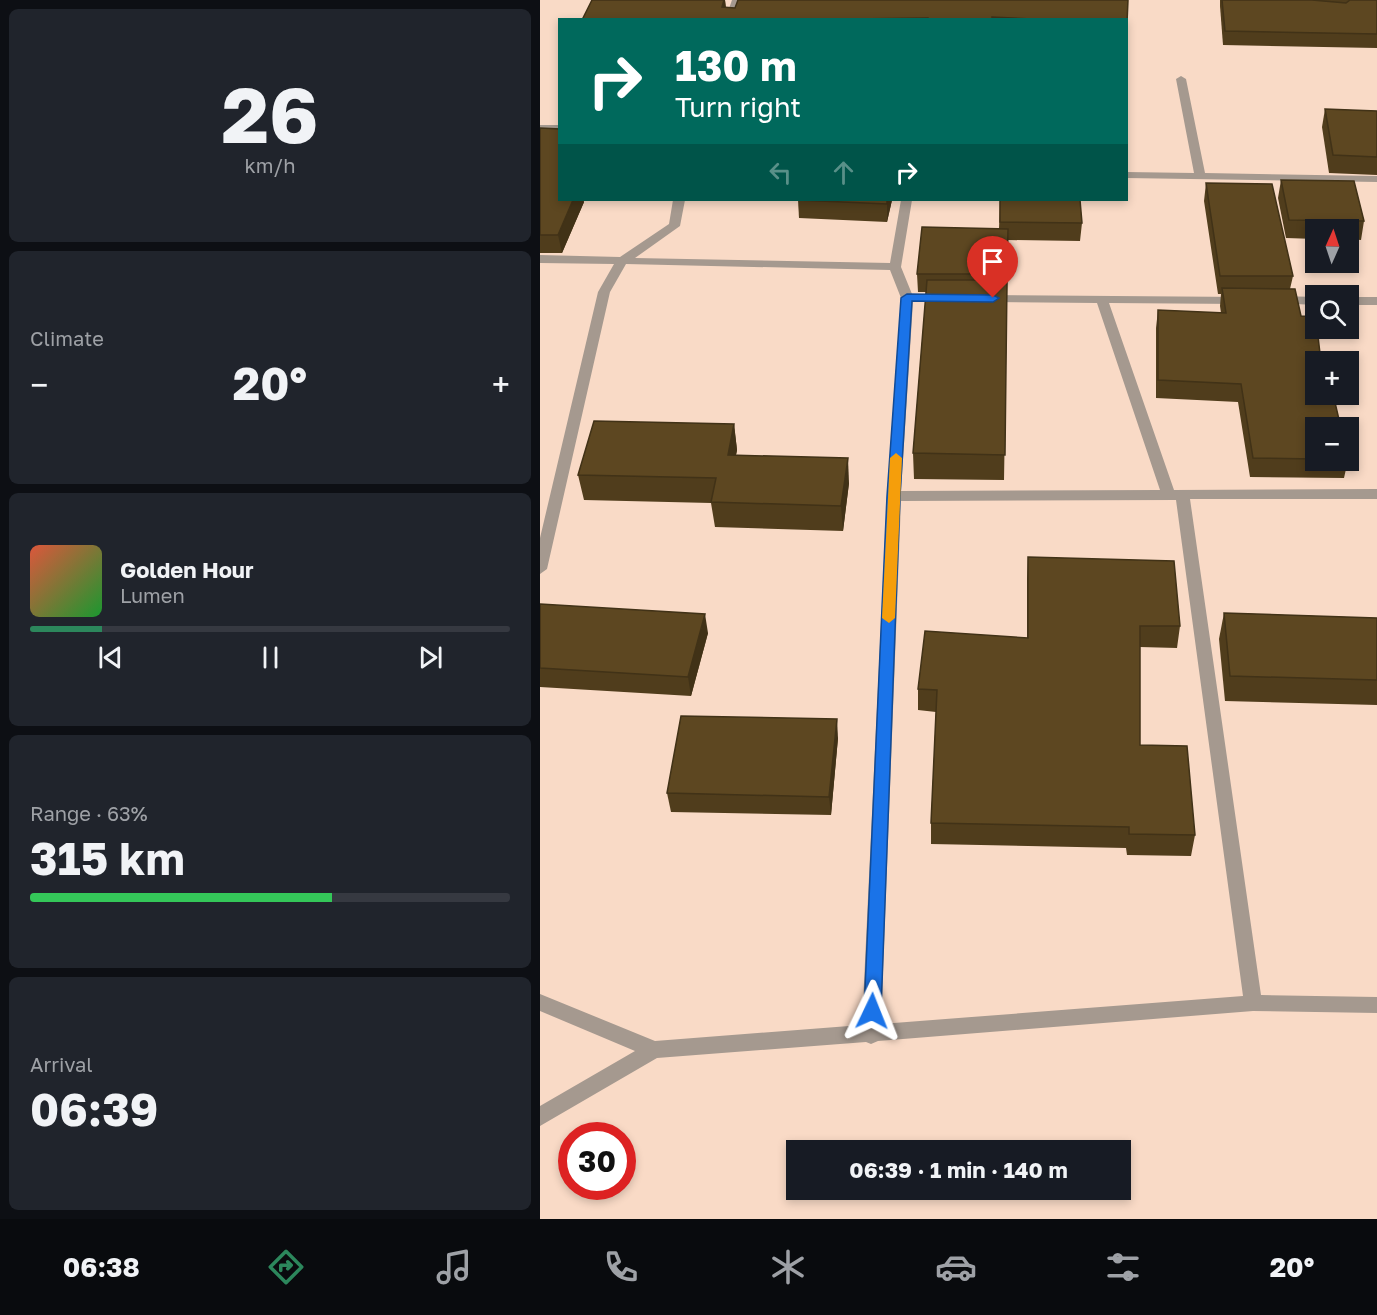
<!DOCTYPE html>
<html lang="en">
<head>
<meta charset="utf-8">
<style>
  :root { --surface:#171b24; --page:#20242c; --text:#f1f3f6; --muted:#9ea1a6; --line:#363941; --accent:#2c875c }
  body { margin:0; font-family:"Golos Text",sans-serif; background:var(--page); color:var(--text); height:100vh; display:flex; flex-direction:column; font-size:22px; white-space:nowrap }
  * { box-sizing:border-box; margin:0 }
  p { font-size:20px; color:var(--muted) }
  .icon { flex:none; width:33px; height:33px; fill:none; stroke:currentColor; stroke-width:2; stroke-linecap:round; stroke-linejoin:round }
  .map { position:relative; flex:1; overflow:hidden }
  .panel { display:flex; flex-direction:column; gap:9px; padding:9px; background:#0d0f14; width:540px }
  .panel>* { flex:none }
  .banner { position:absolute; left:18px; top:18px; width:570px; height:183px; border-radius:0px; box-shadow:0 3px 9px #0003; background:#00695c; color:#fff; overflow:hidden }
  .needle { width:39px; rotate:3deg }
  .buttons { position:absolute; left:765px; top:219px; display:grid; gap:12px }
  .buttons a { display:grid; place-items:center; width:54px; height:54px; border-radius:0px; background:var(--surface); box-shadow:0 3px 9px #0003; font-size:30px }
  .speed { position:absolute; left:18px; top:1122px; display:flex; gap:12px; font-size:30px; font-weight:700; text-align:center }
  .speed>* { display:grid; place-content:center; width:78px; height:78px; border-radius:50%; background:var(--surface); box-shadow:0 3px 9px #0003; line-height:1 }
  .speed .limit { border:9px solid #d22; background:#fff; color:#111 }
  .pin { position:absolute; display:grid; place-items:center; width:51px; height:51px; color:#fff; margin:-62px -26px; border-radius:50% 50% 50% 0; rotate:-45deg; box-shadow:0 0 6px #0007 }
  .pin .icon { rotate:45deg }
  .me { position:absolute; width:66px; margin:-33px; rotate:2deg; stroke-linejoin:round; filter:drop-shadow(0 0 4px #0008) }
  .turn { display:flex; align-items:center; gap:21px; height:126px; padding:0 18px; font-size:27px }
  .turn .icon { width:78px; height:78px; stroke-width:2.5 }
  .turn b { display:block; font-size:42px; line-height:51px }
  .lanes { display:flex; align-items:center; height:57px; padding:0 18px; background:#0003; justify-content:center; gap:30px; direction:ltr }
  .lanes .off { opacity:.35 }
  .big { font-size:45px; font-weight:700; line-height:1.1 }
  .panel .widget { flex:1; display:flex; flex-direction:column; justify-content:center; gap:9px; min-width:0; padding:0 21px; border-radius:9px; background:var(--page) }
  .panel .dial { align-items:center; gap:0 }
  .dial b { font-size:78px; line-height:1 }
  .song { display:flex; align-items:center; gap:18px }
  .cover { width:72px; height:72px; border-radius:9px; background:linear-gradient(135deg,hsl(10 70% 55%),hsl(130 70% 35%)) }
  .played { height:6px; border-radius:3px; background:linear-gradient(90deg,var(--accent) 15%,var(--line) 15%) }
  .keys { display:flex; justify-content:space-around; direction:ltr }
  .heat { display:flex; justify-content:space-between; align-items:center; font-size:33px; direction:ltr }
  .charge { height:9px; border-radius:4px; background:linear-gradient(90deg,#34c759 63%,var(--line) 0) }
  .trip { position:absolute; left:246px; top:1140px; width:345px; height:60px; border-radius:0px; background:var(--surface); box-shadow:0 3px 9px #0003; font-weight:700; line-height:60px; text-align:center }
  .tab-bar { display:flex; height:96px; justify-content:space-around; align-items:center; background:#090b0e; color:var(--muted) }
  .tab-bar .icon { width:42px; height:42px }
  .tab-bar .selected { color:var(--accent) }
  .tab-bar b { font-size:27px; color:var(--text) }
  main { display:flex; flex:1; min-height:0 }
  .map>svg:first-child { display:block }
</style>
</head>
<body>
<main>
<section class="panel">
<div class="widget dial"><b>26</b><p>km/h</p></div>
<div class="widget"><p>Climate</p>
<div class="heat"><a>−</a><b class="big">20°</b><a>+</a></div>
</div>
<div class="widget">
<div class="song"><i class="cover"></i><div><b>Golden Hour</b><p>Lumen</p></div></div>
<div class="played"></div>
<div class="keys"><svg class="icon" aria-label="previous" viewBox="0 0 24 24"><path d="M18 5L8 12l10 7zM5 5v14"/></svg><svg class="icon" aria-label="pause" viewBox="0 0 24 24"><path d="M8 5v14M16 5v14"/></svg><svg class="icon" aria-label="next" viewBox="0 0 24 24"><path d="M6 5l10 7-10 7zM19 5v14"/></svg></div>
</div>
<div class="widget"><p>Range · 63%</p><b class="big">315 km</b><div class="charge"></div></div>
<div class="widget"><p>Arrival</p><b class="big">06:39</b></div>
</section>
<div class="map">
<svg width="837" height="1219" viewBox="0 0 837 1219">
  <rect width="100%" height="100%" fill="#f9dac6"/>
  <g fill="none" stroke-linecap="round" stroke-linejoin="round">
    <g fill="#a5998f" fill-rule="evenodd">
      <polygon points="192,0 202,0 195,20 185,20"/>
      <polygon points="641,76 646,79 665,173 837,176 837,182 586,178 586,172 654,173 636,79"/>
      <rect x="0" y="125" width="20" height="6"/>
      <path d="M133,200H145L140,226L95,258L350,263L361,200H372L361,267L372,294H406L412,298L406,302H373L361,491L620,490L557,303L448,302L444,301V295L704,297L706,300L700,304L569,303L634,490L837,489V499H650L721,995L837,997V1013L713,1011L338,1041L331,1044L326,1042L117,1058L0,1126V1106L95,1051L0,1011V994L115,1041L322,1025L347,496L361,298L350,270L86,264L70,292L7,569L0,574V538L58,292L74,264L0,263V255L80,257L129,224ZM636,500L703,996L341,1024L361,501Z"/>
      <polygon points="739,296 776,297 776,305 735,303 733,300"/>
      <rect x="808" y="297" width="29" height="8"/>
    </g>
  </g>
  <g fill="#503d1c">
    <polygon points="52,0 185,0 186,8 195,8 198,0 588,0 587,23 586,32 586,20 42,20"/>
    <polygon points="680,0 837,0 837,48 683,45 680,6"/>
    <polygon points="785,109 837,111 837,175 789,173 782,127"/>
    <polygon points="0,128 20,200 43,200 44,202 22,253 0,253"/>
    <polygon points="741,180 824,221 821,240 808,239 808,230 776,230 776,239 746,238 738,198"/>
    <polygon points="666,183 753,276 750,289 776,428 776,460 808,460 804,478 710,477 698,402 616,398 616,328 618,310 681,313 680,306 681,294 678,294 664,201"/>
    <polygon points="258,200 352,200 347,222 259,218"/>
    <polygon points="460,200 542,223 540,241 468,240 464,480 374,479 373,453 386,292 378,292 377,274 459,229"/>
    <polygon points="194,424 197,450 196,455 309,483 303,531 175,527 171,503 44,500 38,475"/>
    <polygon points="488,557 640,626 637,648 600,647 600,745 655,835 651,856 587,855 586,848 391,844 391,823 396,712 378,710 378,689 487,638 487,579"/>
    <polygon points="0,604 168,633 151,696 0,687"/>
    <polygon points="684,613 837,618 837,705 685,701 679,639"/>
    <polygon points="298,738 291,815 131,812 127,793"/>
  </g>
  <g fill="#413217">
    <polygon points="184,0 185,0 186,11 182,7"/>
    <polygon points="33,200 43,200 44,202 22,253 18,235"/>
    <polygon points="347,200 352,200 347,222"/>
    <polygon points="194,424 197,450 191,480 188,455"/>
    <polygon points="308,458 309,483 303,531 301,506"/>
    <polygon points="165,614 168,633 151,696 148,677"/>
    <polygon points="297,719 298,738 291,815 289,797"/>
  </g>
  <g fill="#5d4721" stroke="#413217" stroke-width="1.5">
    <polygon points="52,0 184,0 182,7 195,8 198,0 588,0 587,23 586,20 513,20 452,17 452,20 388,20 388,18 313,19 313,20 42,20"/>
    <polygon points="682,0 772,0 806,3 810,0 837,0 837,34 685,31"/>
    <polygon points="785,109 837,111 837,157 793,155"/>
    <polygon points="0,128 20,129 20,200 33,200 18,235 0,235"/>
    <polygon points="741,180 814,181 824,221 749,220"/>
    <polygon points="666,183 732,184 753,276 680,276"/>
    <polygon points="258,200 347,200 347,204"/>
    <polygon points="460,200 540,200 542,223 460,222"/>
    <polygon points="382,227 468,229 467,274 377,274"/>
    <polygon points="387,280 467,280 465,455 373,453"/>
    <polygon points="682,288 755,289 761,316 776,317 776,328 777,328 781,362 776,362 776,394 793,394 801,428 776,428 776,459 713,458 701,384 618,380 618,310 686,313"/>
    <polygon points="54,421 194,424 188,455 308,458 301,506 171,502 176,478 38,475"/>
    <polygon points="488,557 634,561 640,626 600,626 600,745 647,746 655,835 589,834 589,827 391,823 397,690 378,689 385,631 488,638"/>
    <polygon points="0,604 165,614 148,677 0,668"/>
    <polygon points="684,613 837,618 837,680 690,676"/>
    <polygon points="141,716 297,719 289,797 127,793"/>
  </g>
  <polygon fill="#1a73e8" stroke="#114b97" stroke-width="1.5" points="367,294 453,295 459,298 453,302 372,301 360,496 341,1011 338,1017 332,1019 326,1017 324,1011 347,496 361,298"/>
  <polygon fill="#f59e0b" points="356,453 362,458 355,618 349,623 342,618 350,458"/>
</svg>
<div class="buttons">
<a><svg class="needle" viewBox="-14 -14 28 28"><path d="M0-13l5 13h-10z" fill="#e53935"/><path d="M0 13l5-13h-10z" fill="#9ea1a6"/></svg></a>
<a><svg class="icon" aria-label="search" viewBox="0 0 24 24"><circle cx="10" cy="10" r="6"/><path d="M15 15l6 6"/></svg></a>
<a>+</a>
<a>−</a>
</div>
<div class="speed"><div class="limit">30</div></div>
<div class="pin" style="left:453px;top:298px;background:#d93025"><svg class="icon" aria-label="arrive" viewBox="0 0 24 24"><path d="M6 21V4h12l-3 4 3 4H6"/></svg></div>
<svg class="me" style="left:332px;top:1011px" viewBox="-20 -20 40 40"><path d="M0-17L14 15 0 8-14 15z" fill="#1a73e8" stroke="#fff" stroke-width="4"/></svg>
<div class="trip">06:39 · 1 min · 140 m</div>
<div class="banner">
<div class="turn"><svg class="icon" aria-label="right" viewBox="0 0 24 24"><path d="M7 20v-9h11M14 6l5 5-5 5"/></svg><div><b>130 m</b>Turn right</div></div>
<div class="lanes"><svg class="icon off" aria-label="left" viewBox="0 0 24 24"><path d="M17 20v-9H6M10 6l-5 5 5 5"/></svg><svg class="icon off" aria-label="ahead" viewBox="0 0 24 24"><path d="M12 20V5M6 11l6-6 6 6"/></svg><svg class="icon" aria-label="right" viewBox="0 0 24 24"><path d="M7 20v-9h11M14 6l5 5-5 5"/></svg></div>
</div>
</div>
</main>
<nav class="tab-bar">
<b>06:38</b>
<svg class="icon selected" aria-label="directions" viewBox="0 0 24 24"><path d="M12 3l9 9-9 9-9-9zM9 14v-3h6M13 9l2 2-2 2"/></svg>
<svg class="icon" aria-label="music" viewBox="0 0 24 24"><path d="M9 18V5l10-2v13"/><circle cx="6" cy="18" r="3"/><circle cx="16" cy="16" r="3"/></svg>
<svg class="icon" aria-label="phone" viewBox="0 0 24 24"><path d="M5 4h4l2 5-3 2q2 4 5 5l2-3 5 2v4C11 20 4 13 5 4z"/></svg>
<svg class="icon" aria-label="climate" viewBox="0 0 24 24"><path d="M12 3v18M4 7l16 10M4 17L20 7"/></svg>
<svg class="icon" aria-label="car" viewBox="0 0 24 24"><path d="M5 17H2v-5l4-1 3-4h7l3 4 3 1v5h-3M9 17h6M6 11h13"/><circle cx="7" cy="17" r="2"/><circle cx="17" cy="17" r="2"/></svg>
<svg class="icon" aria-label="filters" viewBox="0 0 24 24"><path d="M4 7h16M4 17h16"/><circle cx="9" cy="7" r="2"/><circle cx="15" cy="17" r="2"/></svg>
<b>20°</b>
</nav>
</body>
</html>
